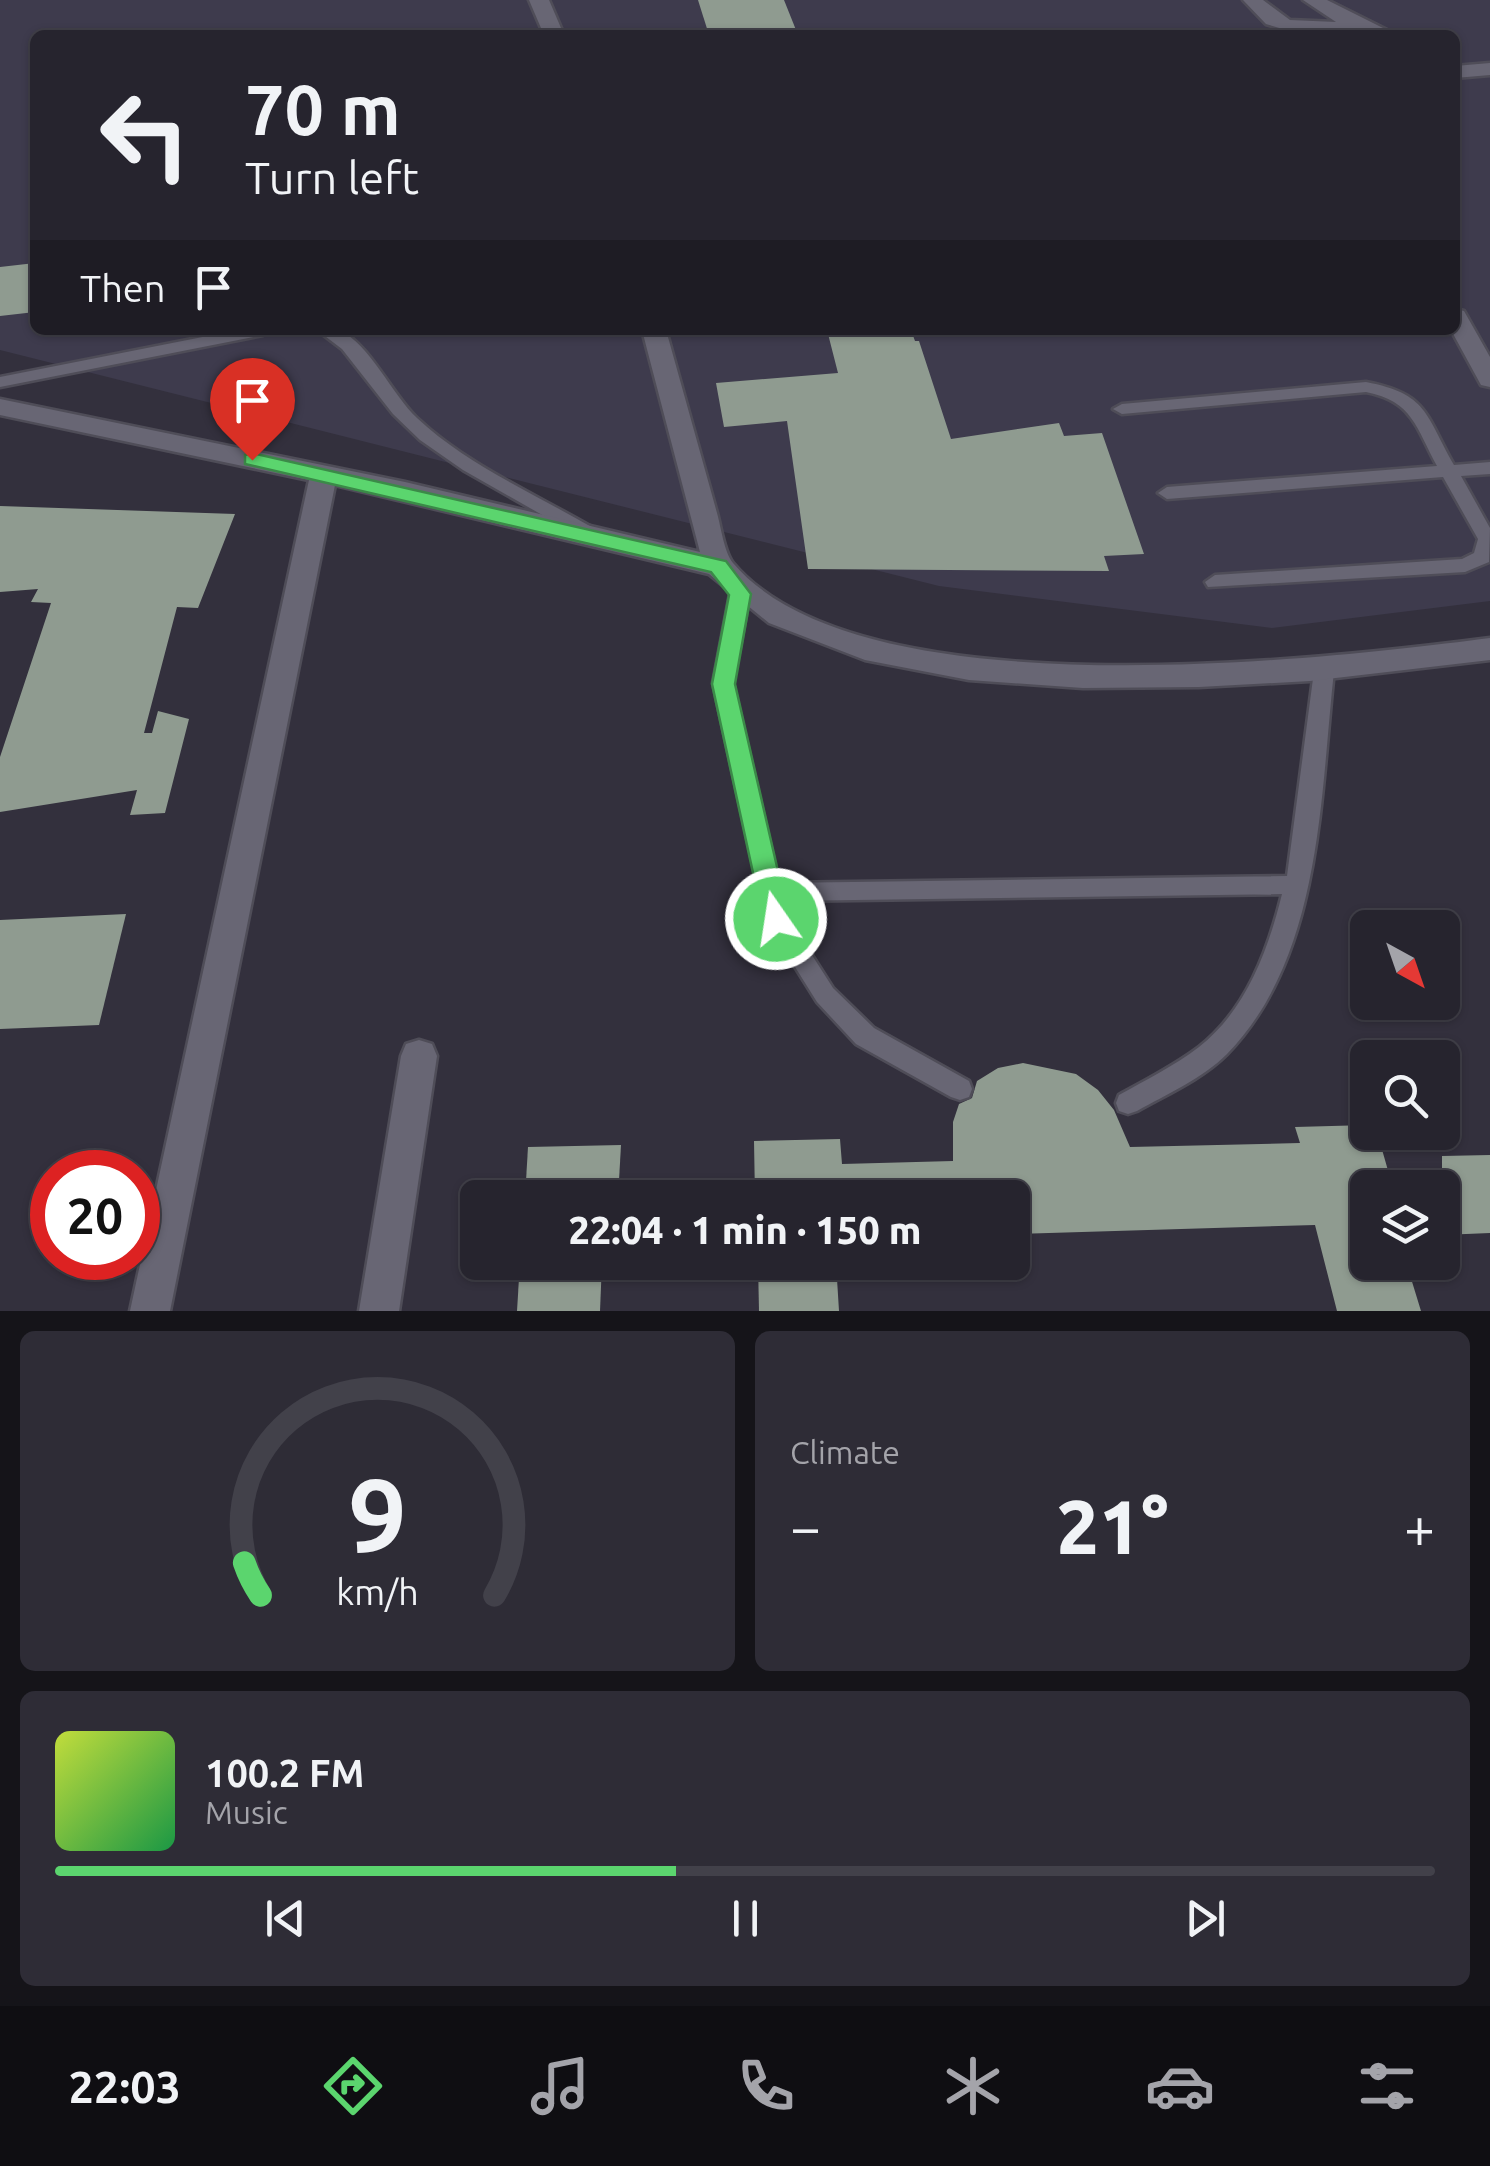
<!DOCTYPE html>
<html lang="en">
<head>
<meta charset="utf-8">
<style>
  :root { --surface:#26242e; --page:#2e2c36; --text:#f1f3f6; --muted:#a4a4aa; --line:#42414a; --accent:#5bd56e }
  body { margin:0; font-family:Ubuntu,sans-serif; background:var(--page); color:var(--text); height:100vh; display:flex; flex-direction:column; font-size:38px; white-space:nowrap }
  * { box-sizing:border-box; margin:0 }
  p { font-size:32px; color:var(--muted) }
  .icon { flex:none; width:55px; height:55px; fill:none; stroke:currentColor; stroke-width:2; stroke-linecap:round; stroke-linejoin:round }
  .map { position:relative; height:1311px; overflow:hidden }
  .details { display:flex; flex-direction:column; gap:20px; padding:20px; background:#151419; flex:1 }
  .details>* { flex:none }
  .banner { position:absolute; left:30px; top:30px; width:1430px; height:305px; border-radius:15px; box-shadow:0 2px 8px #0004,0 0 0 2px var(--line); background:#26242e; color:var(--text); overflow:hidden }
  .needle { width:65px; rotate:140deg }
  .fabs { position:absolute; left:1350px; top:910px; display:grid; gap:20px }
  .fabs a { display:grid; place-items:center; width:110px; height:110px; border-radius:15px; background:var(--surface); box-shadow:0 2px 8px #0004,0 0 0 2px var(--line); font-size:50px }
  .speed { position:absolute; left:30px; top:1150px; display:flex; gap:20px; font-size:50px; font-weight:700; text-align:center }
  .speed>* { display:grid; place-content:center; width:130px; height:130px; border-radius:50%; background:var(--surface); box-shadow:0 2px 8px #0004,0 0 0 2px var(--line); line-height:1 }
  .speed .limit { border:15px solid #d22; background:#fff; color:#111 }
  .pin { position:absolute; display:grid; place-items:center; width:85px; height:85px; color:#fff; margin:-102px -42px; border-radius:50% 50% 50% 0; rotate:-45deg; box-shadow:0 0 10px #0007 }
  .pin .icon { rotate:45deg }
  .me { position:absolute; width:110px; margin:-55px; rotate:347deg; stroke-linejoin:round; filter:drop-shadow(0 0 8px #0008) }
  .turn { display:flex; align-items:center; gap:35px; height:210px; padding:0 50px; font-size:45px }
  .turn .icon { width:130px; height:130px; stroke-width:2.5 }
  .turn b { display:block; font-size:70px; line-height:85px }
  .then { display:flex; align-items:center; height:95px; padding:0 50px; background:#0003; gap:20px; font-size:38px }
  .big { font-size:75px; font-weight:800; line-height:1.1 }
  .details .card { flex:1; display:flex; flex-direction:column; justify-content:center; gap:15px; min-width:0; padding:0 35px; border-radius:15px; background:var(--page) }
  .details .dial { align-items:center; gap:0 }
  .dial svg { height:260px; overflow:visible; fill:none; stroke:var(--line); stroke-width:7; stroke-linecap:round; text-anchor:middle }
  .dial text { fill:var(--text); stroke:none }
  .song { display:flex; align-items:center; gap:30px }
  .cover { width:120px; height:120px; border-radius:15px; background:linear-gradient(135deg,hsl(70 70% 55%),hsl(140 70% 35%)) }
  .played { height:10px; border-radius:5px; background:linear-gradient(90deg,var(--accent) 45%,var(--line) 45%) }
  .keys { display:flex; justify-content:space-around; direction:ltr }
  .heat { display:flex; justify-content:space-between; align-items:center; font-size:55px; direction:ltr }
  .details .tiles { flex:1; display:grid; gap:20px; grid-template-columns:1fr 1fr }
  .card:last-child { grid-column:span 2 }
  .trip { position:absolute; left:460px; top:1180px; width:570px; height:100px; border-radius:15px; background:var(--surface); box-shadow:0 2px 8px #0004,0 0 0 2px var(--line); font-weight:800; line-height:100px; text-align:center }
  .tabs { display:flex; height:160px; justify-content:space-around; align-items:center; background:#0f0e12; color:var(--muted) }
  .tabs .icon { width:70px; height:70px }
  .tabs .active { color:var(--accent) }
  .tabs b { font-size:45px; color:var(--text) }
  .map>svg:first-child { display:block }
</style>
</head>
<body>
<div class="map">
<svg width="1490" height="1311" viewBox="0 0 1490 1311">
  <rect width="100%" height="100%" fill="#33303d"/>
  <path fill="#3e3b4d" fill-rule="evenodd" d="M0,0H1490V601L1272,628L939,586L0,350ZM35,35H1455V330H35Z"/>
  <g fill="#8f9b90">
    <polygon points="698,0 784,0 798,35 709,35"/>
    <polygon points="35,263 35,312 0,316 0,267"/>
    <polygon points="827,330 911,330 915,341 919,341 951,439 1059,423 1064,436 1102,433 1144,554 1104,556 1109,571 808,569 787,421 724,427 716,383 838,373"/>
    <polygon points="0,506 235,514 198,608 177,607 144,733 152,733 158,711 189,719 165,813 130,815 137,790 0,812 0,757 51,603 31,602 38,589 0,592"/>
    <polygon points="126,914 99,1025 0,1029 0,920"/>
    <polygon points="1023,1063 1076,1074 1098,1090 1114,1110 1130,1147 1300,1143 1295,1127 1368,1125 1368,1132 1377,1132 1393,1188 1368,1188 1368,1262 1406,1262 1421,1311 1337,1311 1315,1225 1012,1234 1012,1198 755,1198 754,1141 840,1139 842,1164 953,1161 953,1122 959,1104 972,1098 977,1081 998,1068"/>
    <polygon points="621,1145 618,1198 525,1198 528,1147"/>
    <polygon points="1490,1155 1490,1233 1442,1235 1442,1156"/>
    <polygon points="520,1262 602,1262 600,1311 517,1311"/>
    <polygon points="758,1262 836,1262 839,1311 759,1311"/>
  </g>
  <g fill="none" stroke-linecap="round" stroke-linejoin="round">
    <g stroke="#4f4d58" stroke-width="5">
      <g id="lane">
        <polygon points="238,330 271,330 263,335 0,387 0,377"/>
        <path d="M317,330C324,330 333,329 340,331C369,343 393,396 417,418C467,465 535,494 595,529L597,533L595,537H581L463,470L420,440L393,414L342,349Z"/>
        <path d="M1366,382C1428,394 1425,414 1454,465L1490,462V474L1461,476L1490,528L1489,562L1465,572L1208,587L1205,582L1215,575L1462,559L1474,553L1478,539L1443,477L1167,499L1158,493L1167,487L1437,466C1416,428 1413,401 1366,392L1122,414L1113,409L1122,404Z"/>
        <path d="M740,587L750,594L733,683L779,883L1287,876L1314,671L1324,664L1331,666L1334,671C1320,798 1322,956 1227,1054C1202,1079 1167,1094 1137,1111L1128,1114L1119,1111L1116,1103L1119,1095C1146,1080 1174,1066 1199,1047C1246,1010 1268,951 1282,894L783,901L787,916L833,988L874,1028L969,1081L972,1089L969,1097L960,1100L951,1097L856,1044L817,1002L765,919L713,683L730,594Z"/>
      </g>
    </g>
    <g stroke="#4f4d58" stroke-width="5">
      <g id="street">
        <polygon points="529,0 549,0 564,35 544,35"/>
        <polygon points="1243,0 1263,0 1290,20 1336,22 1303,0 1327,0 1397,35 1286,30 1266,24"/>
        <polygon points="1490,63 1490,75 1455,78 1455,66"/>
        <polygon points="1455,309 1464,311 1490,357 1490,387 1481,385 1451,330 1455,330"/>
        <path d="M642,330H666C683,391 700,452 717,513C721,527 724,552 733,563C859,712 1313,661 1490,638V660L1310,681L1199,687L1083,688L969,680L865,660L769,623L709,574L335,485L170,1311H130L309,480L0,415V399L405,482L700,552Z"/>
        <polygon points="419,1040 432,1044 437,1056 399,1311 359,1311 401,1056 406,1044"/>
      </g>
    </g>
    <use href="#lane" fill="#686674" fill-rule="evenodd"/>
    <use href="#street" fill="#686674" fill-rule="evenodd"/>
  </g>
  <polygon fill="#5bd56e" stroke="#3b8a48" stroke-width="2.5" points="252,453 726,561 751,594 735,684 789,919 785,927 776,930 763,919 712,684 729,595 711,572 245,464 245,455"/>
</svg>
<div class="fabs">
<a><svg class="needle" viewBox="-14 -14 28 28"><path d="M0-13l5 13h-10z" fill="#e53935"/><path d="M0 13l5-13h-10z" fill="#a4a4aa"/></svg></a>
<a><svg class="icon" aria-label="search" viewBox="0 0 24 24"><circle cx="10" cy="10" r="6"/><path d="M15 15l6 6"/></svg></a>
<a><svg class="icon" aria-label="layers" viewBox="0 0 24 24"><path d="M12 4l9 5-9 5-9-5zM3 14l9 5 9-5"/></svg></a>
</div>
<div class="speed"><div class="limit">20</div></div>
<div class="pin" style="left:252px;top:460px;background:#d93025"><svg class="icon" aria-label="arrive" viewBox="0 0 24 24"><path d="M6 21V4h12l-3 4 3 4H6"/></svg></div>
<svg class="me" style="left:776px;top:919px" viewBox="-20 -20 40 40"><circle r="17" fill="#5bd56e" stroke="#fff" stroke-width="3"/><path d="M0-11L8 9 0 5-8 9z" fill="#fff"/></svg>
<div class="trip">22:04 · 1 min · 150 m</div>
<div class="banner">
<div class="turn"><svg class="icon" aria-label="left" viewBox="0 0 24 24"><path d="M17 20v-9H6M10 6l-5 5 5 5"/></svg><div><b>70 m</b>Turn left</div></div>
<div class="then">Then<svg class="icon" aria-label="arrive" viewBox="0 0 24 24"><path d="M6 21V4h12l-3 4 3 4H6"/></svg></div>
</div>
</div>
<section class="details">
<div class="tiles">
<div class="card dial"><svg viewBox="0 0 100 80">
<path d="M14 69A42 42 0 1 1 86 69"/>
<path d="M14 69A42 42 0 0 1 9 59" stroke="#5bd56e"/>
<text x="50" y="56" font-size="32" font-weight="700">9</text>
<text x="50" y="72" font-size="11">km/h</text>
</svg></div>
<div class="card"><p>Climate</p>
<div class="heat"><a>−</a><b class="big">21°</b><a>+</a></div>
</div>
<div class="card">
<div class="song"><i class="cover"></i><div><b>100.2 FM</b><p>Music</p></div></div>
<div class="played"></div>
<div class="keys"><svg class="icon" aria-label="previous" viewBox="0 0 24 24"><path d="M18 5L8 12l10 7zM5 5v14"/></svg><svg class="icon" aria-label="pause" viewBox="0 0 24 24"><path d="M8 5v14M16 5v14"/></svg><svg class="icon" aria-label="next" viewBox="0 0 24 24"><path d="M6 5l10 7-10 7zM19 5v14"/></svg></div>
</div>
</div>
</section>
<nav class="tabs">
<b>22:03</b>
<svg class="icon active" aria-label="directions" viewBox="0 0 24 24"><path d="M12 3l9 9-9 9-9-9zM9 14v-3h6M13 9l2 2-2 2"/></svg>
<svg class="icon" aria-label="music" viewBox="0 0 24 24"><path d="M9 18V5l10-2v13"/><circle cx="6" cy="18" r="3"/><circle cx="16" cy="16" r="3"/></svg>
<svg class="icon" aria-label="phone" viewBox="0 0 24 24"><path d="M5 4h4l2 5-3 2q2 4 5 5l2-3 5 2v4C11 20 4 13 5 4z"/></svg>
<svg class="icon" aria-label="climate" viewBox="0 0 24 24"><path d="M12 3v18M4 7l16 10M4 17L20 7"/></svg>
<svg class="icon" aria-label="car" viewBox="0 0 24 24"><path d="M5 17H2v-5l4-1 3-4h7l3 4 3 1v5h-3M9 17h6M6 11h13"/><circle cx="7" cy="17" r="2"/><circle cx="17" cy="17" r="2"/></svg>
<svg class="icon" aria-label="filters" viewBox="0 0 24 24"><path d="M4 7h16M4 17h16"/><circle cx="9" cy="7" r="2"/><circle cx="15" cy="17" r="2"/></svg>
</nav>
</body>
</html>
